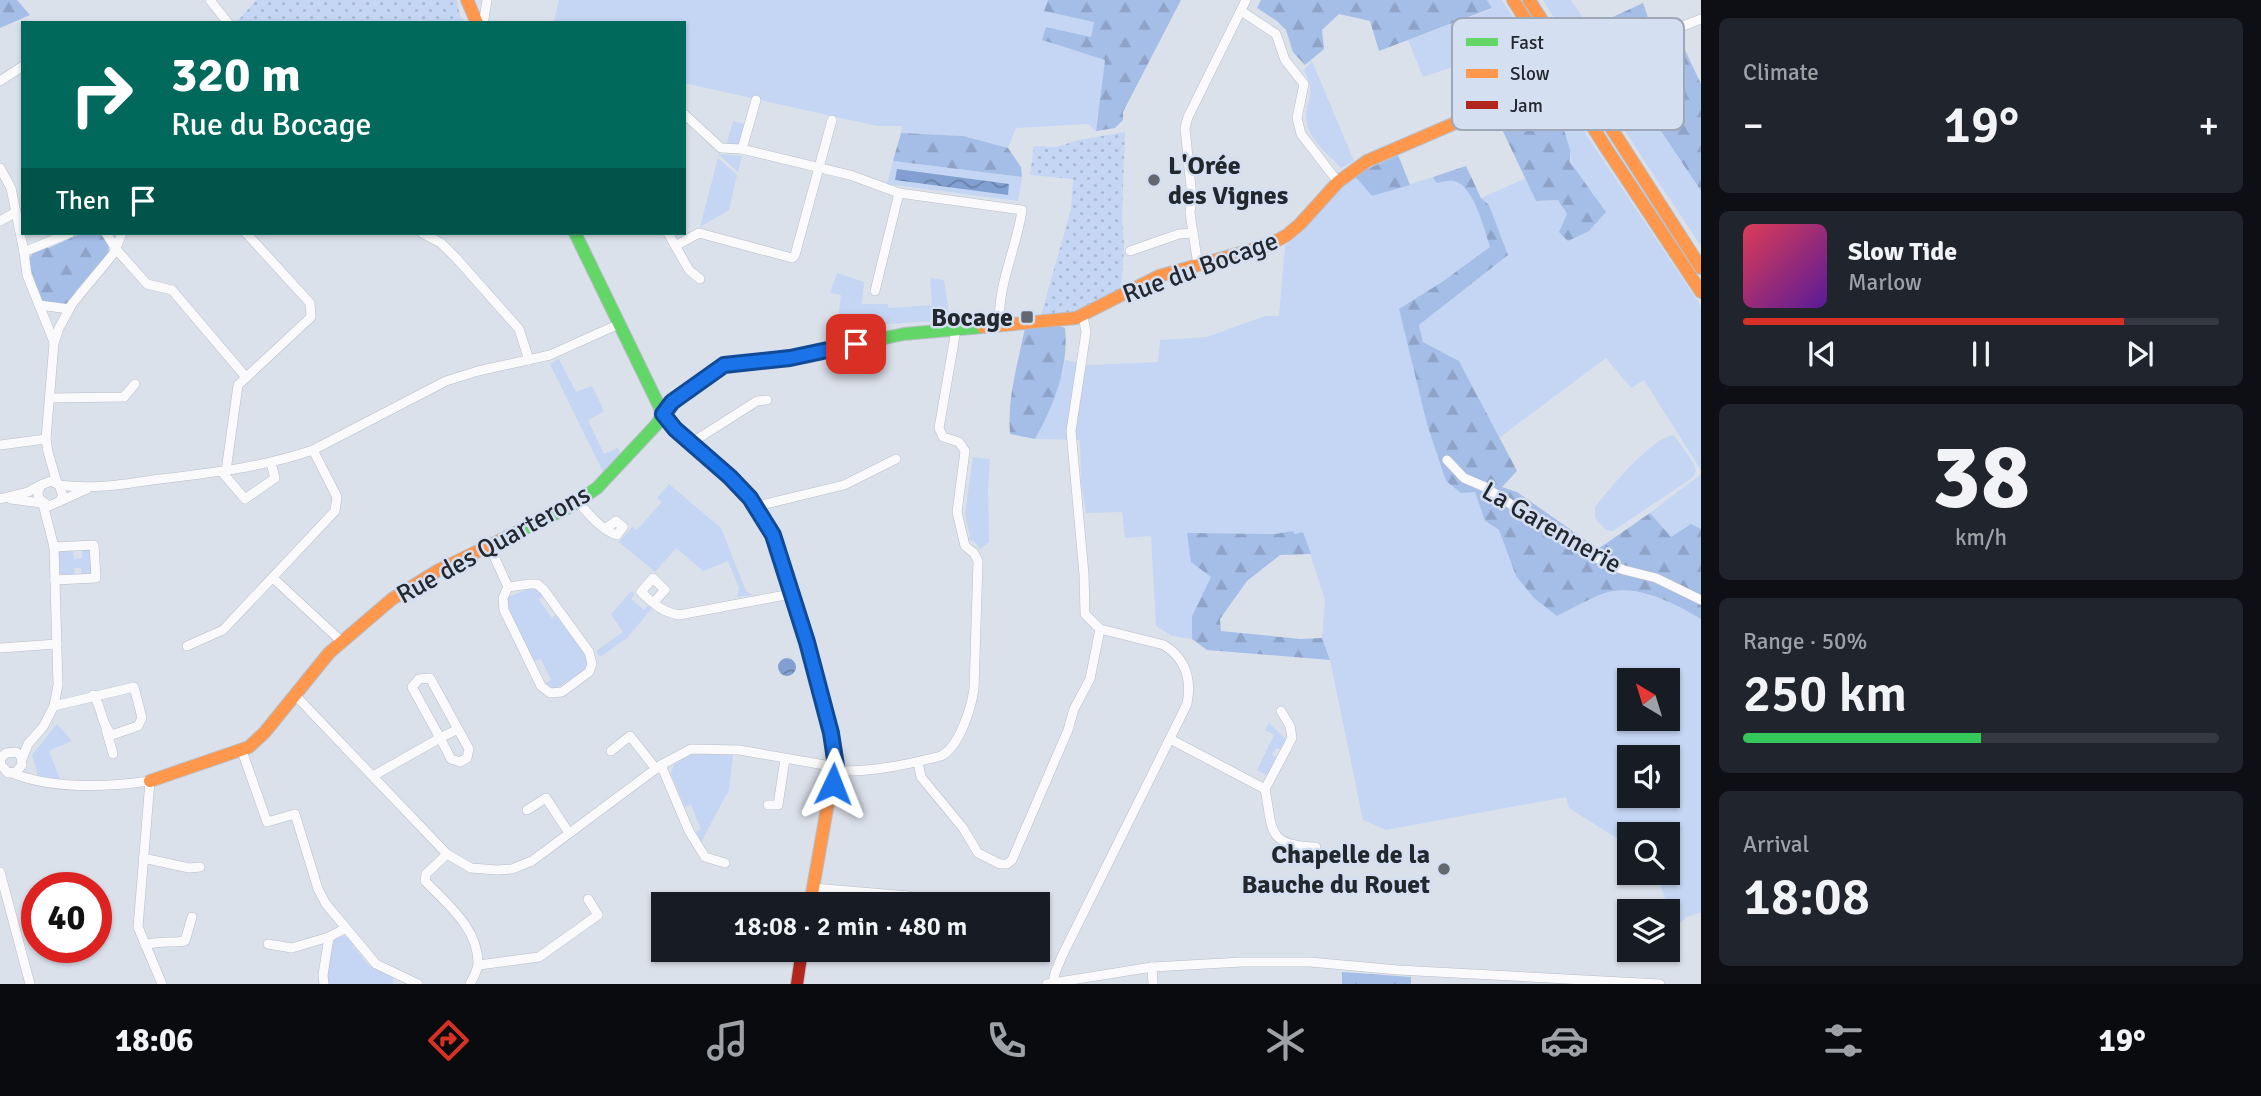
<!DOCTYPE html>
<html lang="en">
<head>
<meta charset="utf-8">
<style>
  :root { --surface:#171b24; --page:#20242c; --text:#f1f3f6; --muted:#9ea1a6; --line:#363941; --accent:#d93025 }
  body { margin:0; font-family:Signika,sans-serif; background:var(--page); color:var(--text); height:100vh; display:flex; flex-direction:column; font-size:26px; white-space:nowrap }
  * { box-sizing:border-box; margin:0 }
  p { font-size:23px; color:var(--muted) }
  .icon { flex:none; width:38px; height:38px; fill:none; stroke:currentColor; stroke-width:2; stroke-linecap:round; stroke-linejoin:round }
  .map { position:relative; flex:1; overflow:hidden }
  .drawer { display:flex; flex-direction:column; gap:18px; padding:18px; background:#0d0f14; width:560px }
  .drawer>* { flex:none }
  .hud { position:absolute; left:21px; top:21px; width:665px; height:214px; border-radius:0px; box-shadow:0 2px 5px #0004; background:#00695c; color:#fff; overflow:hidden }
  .needle { width:46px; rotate:322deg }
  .tools { position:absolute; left:1617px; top:668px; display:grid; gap:14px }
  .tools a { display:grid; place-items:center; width:63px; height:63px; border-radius:0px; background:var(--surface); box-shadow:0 2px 5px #0004; font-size:35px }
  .speed { position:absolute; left:21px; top:872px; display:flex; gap:14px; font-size:35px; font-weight:700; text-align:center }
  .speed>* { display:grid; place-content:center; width:91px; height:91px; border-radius:50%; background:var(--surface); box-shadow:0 2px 5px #0004; line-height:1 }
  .speed .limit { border:10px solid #d22; background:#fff; color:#111 }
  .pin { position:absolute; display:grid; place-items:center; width:60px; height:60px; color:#fff; margin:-30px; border-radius:14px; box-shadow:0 4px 10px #0006 }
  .me { position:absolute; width:77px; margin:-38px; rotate:2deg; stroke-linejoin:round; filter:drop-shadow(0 0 5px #0008) }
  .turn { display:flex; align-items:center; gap:24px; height:147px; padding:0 35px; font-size:32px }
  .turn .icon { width:91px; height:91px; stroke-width:2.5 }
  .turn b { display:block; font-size:49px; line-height:60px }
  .then { display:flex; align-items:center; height:66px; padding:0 35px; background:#0003; gap:14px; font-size:26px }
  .big { font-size:52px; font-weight:600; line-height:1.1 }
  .drawer .tile { flex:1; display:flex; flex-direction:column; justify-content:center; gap:10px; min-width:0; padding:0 24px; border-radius:10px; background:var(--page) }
  .drawer .dial { align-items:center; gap:0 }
  .dial b { font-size:91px; line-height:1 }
  .song { display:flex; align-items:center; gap:21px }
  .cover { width:84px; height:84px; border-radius:10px; background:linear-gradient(135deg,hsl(350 70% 55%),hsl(270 70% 35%)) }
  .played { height:7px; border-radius:4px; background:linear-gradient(90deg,var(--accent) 80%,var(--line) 80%) }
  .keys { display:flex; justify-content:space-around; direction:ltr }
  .heat { display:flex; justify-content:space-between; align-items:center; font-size:38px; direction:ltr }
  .charge { height:10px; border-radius:5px; background:linear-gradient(90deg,#34c759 50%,var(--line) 0) }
  .trip { position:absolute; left:651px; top:892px; width:399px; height:70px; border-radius:0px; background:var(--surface); box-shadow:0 2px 5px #0004; font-weight:600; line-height:70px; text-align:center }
  .menu { display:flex; height:112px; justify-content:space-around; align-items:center; background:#090b0e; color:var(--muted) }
  .menu .icon { width:49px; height:49px }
  .menu .on { color:var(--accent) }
  .menu b { font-size:32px; color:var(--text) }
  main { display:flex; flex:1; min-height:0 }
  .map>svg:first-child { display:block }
</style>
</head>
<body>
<main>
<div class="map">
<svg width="1701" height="984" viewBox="0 0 1701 984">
  <defs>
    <pattern id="forest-firs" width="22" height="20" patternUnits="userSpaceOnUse" patternTransform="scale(1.75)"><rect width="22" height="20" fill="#a5bee8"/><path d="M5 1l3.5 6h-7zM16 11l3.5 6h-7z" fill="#8ea3c7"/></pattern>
    <pattern id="park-dots" width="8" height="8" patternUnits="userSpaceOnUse" patternTransform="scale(1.75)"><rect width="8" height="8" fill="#c4d6f3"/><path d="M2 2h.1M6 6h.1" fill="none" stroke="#a8b8d1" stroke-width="1.8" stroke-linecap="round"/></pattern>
    <pattern id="water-waves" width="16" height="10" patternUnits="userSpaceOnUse" patternTransform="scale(1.75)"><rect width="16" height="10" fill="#819fd0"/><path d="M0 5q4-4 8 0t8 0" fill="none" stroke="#6982a9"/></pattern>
  </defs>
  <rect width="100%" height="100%" fill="#dbe1eb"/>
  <g fill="#c4d6f3" fill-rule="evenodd">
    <polygon points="559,0 1048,0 1045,11 1094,21 1091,37 1046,27 1043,40 1105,60 1096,131 1088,124 1016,128 1008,148 963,136 901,133 902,126 877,126 684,83 684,23 556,23 554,21"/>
    <path d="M1487,0H1502L1575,118L1701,306V470L1644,380L1631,388L1606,358L1499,438L1459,361L1423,342L1419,325L1508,255L1489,205L1481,198L1526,178L1536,201L1558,200L1567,214L1594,194C1582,180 1569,168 1570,150L1525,99L1521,102L1497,52L1423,77L1408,40L1492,9Z"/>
    <polygon points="1543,0 1571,0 1701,191 1701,246 1643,159"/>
    <path d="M1312,61L1354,161L1341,168C1329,155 1310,141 1307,123C1303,100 1319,100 1304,70Z"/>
    <polygon points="733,121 745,124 739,147 726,145"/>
    <polygon points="718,154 742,156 738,172"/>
    <polygon points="718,158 737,175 729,210 700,227"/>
    <polygon points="893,161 1022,177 1018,201 887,184"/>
    <path d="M1354,175L1372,196L1433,177L1437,183C1442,182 1449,180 1454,181C1474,186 1484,229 1490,247L1442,282L1399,310L1432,439L1475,492L1485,521L1499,530L1516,576L1556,615C1571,609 1598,593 1612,591C1641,586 1678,605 1701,619V912L1687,917L1675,927L1656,873H1668V835H1629V846L1569,808L1566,797L1386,830L1363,820L1330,660L1322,638L1325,600L1303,532L1295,535L1293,531L1275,534L1212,577L1192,616V639L1172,636L1156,626L1151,536L1125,538L1122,512L1086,513L1081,483L1080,440L1035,439L1063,372L1065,360L1090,365L1158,362L1160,340L1207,337L1265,316H1279L1285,246C1312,226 1330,197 1354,175ZM1629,681H1668V719H1629ZM1629,758H1668V796H1629Z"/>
    <polygon points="837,273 864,282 862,304 888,304 888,308 932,305 930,278 944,280 950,320 888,324 836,338 841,295 830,293"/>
    <polygon points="559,359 576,392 592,386 603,409 603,412 588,420 604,454 618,448 620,454 603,472 550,364"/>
    <path d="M1674,435L1694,464L1696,472L1692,478L1613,531L1606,530L1595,518V507C1609,489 1652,437 1674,435Z"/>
    <polygon points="973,457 990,459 988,491 989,542 980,549 974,541 966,539 970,537 965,513"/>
    <polygon points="1701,474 1701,529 1691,525 1671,538 1650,513"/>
    <polygon points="669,484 721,528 746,591 752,595 737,597 739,588 728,561 703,571 676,548 655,572 619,542 632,527 637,530 662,502 657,498"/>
    <polygon points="82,550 91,550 93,574 82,575 81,568 74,568 75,575 60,574 59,552 73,551 74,559 82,558"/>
    <polygon points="532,587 540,591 543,595 539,600 552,618 557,614 587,657 586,667 583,671 555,689 545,684 551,680 541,659 533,661 506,605 506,598"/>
    <polygon points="632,591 635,594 631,599 644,610 649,605 652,608 627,638 600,657 596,651 623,632 611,614"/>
    <polygon points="1269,723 1286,740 1281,750 1276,748 1272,755 1277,758 1268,776 1257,770 1274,735 1265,730"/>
    <polygon points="57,724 72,741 49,751 60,779 38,776 32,755"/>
    <polygon points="715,752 733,755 729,790 701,842 696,832 701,829 691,805 685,807 671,774 675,761 695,753"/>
    <path d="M343,936L349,937L354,943L353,946L370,967L372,965L393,977V984H328C327,968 330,954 335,938Z"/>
  </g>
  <g fill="url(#forest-firs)">
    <polygon points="0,0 17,0 30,15 0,28"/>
    <polygon points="1048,0 1181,0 1123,112 1123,120 1115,128 1096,131 1105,60 1042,40 1046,27 1091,37 1094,22 1044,11"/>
    <polygon points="1261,0 1487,0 1492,8 1379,51 1370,21 1339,14 1322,30 1324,49 1305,65 1293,52 1286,30 1277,21 1257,8"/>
    <polygon points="1643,3 1657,44 1678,35 1701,84 1701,191 1591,27"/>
    <polygon points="1525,99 1542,104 1564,130 1570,150 1570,162 1606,212 1589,231 1568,241 1559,232 1567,214 1558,200 1536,201 1499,123"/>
    <polygon points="901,133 963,136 1008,148 1021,167 1022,177 893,161"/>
    <polygon points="1398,155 1410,185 1372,196 1354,175"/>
    <path d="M1466,166L1481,198L1489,205L1508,255L1419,325L1423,342L1459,361L1517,471L1502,487L1517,492L1598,549L1650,513L1671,537L1691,524L1701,529V619C1678,605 1641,586 1613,591C1599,593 1571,609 1557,616L1534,598L1516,576L1499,530L1485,521L1475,492L1461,493L1446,481L1427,424L1399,309L1442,282L1490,247C1484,229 1474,186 1454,181C1449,180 1442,182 1437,183L1433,177Z"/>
    <path d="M82,233H102C112,242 110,252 103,263L98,265L75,292C72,309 53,305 41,301L28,260L34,252L43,247L49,248Z"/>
    <path d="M1053,324L1065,328C1069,367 1054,406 1035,439L1010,434C1007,398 1018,363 1025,328Z"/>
    <polygon points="1293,531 1295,534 1303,532 1311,554 1280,555 1247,581 1220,619 1221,631 1301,639 1322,638 1330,660 1207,650 1192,639 1192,616 1211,577 1191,562 1187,533 1275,534"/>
    <polygon points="1342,972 1411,977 1411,984 1342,984"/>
  </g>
  <g fill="url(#park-dots)">
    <polygon points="256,0 457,0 460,16 467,23 426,23 421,20 405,23 236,23"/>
    <polygon points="1125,132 1122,216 1124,247 1121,291 1078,313 1040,319 1071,209 1073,179 1030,175 1034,146 1056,147 1079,140"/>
  </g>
  <g fill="url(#water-waves)">
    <polygon points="897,169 1009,184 1008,195 895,180"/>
    <circle cx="787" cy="667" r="9"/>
  </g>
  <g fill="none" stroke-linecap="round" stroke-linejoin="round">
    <g stroke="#b8bdc6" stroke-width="10">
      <g id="street">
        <polyline points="210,0 228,23"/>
        <polyline points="1241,11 1276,34 1285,60 1304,84 1297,118 1301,134 1338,182"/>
        <polyline points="481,23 484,19 487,0"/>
        <polyline points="1678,28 1701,19"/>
        <polyline points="0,81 23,66"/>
        <polyline points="684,114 721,148 742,149 850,175 899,193"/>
        <polyline points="742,149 756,100"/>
        <polyline points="0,168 11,188 24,252"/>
        <polyline points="0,221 16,212"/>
        <polyline points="106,233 116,249 147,284 172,290 245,376"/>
        <polyline points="422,233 441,243 457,259 519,329 529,360"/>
        <polyline points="668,233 689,270 700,279"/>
        <polyline points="675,246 699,233 792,258 795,255 832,120"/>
        <polyline points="1130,251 1179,234 1193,233"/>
        <polyline points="1198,265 1190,213 1192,197 1185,128 1188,117 1246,0"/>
        <path d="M875,291L899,193L1022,210C1017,248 996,287 1000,326"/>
        <polyline points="39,305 69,309"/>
        <polyline points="54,342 27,275 24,252 70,233"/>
        <polyline points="50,398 124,397 135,384"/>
        <polyline points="691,443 757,401 767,400"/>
        <polyline points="0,445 46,439"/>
        <polyline points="1447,460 1464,478 1485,487 1563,539 1604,562 1624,570 1656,578 1701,600"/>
        <polyline points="226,471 238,385 311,317 310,303 246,233"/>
        <polyline points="222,472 245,499 275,478 271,463"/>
        <polyline points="57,483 48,452 46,439 54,343 59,328 72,304 114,253 122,233"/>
        <path d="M59,485C93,490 126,484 160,479C212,473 263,467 313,450L446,381L478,371L550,355L619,324"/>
        <polyline points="0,499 28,492 41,485"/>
        <polyline points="11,499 41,503"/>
        <polyline points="59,502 63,496 59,485 51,481 41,485 38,492 39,499 49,506 87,489"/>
        <path d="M578,502C588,513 602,531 617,535L623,527L616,521L605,529"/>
        <polyline points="757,506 844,485 896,459"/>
        <polyline points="489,545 508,587"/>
        <polyline points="54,547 94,545 96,578 55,580"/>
        <polyline points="273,578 341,641"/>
        <polygon points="530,584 537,584 544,590 589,652 592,664 589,672 562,692 550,693 541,686 504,610 503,598 508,587"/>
        <path d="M653,603L665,590L653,578L641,592C654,604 662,612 679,615L791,594"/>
        <polyline points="187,646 223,630 335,511 337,497 313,450"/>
        <polyline points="0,648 57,644"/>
        <polyline points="294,694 447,854 471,868 497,870 512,869 532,861 661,765 691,749 739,750 836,767"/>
        <path d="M54,706L134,687L142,718L138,726L112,735C100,723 103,708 93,695"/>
        <polyline points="106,729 113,754"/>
        <path d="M1170,739L1265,789C1273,828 1265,846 1316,847"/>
        <polyline points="242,751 267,822 295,814 318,889 326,904 376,964 418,984"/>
        <polyline points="611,751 630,736 656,769"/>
        <polyline points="0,756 1,765 8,773 16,772 22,765 21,756 16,752 6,753 1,758"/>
        <polyline points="22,759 28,744 43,727 54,706 58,685 54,547 43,504"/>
        <polyline points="918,762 921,777 963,828 978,853 1000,864 1007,864 1012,860 1068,730 1074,709 1090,679 1100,629"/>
        <polyline points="661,765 689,831 705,857 725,863"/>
        <path d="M835,771C872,772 905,765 941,756C959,747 971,709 974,689L978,561L974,553L965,546L957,512L965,451L959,442L943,437L939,428L956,330"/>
        <path d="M12,773C52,789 107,787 150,781L138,927L162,984"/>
        <polyline points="373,776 440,738 412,687 419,679 430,678 469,749 467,758 460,762 451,759 440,738 458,729"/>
        <polyline points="1265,789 1292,738 1290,726 1281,711"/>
        <polyline points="768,805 778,805 785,759"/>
        <polyline points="527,810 546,798 569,833"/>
        <path d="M447,854L426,874L425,881C447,904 478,928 478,963C478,970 473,978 470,984"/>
        <polyline points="143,858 189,868 200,867"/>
        <polyline points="0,872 30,984"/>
        <polyline points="813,888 909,896 919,903"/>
        <polyline points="268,944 292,948 329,937 346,928"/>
        <path d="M145,945C157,941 172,943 185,941L192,917"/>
        <polyline points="479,965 539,957 598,915 588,899"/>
        <polyline points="1152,967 1153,984"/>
        <path d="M1053,982L1055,973L1062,956L1187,704C1192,679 1186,659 1164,645L1100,629L1085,614L1084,574L1071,431L1086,332L1083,316"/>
        <polyline points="324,984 323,975 329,937"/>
        <polyline points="1047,984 1152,967 1242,962 1310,962 1398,970 1660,984"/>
      </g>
    </g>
    <g stroke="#b8bdc6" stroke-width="14">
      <g id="fast">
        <path d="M575,233L663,414C691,448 734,471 758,508C775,534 782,563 791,592C809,648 827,705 835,763"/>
        <polyline points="509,536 569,507 597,488 656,425 672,402 724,365 790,358 904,334 983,327"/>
      </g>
    </g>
    <g stroke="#b8bdc6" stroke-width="14">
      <g id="slow">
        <polyline points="467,0 477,23"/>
        <polyline points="1513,0 1606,148 1701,292"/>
        <polyline points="1529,0 1701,268"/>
        <polyline points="983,327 1076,318 1159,276 1269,245 1287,235 1300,224 1338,182 1367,161 1511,99"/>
        <polyline points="150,781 249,747 265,732 329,653 392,599 437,571 509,536"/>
        <polyline points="810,905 835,763"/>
      </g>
    </g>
    <g stroke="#b8bdc6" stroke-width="14">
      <polyline id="jam" points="797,984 802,950"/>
    </g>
    <use href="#street" stroke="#fafafc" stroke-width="9"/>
    <use href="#fast" stroke="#63d668" stroke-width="12"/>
    <use href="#slow" stroke="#ff974d" stroke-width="12"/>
    <use href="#jam" stroke="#b3261e" stroke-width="12"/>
  </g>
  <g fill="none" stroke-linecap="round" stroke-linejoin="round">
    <g stroke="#114b97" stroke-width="18">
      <polyline id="route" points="833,784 836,766 831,733 807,642 773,535 750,498 730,477 675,429 663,414 672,402 724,365 790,358 856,344"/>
    </g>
    <use href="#route" stroke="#1a73e8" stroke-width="12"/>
  </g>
  <g fill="#636870" stroke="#d4dff2" stroke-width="2.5">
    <circle cx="1154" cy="180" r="7"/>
    <rect x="1020" y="310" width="14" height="14" rx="3.5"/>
    <circle cx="1444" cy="869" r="7"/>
  </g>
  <g text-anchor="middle" stroke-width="5" stroke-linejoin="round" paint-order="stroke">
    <g font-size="26" font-weight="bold" fill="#23272e" stroke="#d4dff2" text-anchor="end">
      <text x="1168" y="174" text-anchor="start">L'Orée<tspan x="1168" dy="30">des Vignes</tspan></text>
      <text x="1013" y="326">Bocage</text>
      <text x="1430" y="863">Chapelle de la<tspan x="1430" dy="30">Bauche du Rouet</tspan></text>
    </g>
    <g font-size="26" fill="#23272e" stroke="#d4dff2">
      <text transform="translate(1200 267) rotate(-20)" y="9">Rue du Bocage</text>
      <text transform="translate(1552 527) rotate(30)" y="9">La Garennerie</text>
      <text transform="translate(493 544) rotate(-29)" y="9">Rue des Quarterons</text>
    </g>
  </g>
  <rect x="1452" y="18" width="232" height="112" rx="10" fill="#d4dff2" stroke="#9fa8b7" stroke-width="2"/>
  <rect x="1466" y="38" width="32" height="8" fill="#63d668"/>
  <rect x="1466" y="69" width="32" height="9" fill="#ff974d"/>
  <rect x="1466" y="101" width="32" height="8" fill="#b3261e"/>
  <g font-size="19" fill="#23272e">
    <text x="1510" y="49">Fast</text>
    <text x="1510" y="80">Slow</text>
    <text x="1510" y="112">Jam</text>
  </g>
</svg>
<div class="tools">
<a><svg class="needle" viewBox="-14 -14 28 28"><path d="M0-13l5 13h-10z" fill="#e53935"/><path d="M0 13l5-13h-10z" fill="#9ea1a6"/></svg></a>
<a><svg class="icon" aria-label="sound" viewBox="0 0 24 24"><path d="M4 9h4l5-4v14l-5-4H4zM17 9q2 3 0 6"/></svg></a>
<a><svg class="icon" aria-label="search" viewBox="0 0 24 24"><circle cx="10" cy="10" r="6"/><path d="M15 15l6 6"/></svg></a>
<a><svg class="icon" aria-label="layers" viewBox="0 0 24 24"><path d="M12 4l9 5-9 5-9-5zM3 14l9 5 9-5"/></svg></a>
</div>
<div class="speed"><div class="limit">40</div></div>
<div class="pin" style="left:856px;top:344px;background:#d93025"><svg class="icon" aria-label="arrive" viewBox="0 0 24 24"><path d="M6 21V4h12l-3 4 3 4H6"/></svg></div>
<svg class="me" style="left:833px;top:784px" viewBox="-20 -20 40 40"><path d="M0-17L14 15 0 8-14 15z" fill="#1a73e8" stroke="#fff" stroke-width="4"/></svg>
<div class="trip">18:08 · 2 min · 480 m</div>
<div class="hud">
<div class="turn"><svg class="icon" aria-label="right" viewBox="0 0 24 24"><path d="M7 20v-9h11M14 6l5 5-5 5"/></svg><div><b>320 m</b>Rue du Bocage</div></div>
<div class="then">Then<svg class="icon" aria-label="arrive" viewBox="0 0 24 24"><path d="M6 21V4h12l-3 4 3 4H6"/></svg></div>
</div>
</div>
<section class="drawer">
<div class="tile"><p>Climate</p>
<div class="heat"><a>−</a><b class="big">19°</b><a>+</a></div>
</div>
<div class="tile">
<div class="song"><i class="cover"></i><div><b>Slow Tide</b><p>Marlow</p></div></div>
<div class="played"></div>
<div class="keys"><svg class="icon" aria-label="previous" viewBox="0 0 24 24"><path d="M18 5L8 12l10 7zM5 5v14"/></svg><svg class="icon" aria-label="pause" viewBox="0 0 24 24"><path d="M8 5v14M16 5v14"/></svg><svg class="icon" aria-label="next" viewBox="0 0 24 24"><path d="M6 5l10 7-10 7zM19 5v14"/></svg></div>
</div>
<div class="tile dial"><b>38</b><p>km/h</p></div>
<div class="tile"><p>Range · 50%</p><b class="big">250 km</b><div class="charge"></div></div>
<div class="tile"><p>Arrival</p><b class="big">18:08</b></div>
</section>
</main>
<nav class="menu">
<b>18:06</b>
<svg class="icon on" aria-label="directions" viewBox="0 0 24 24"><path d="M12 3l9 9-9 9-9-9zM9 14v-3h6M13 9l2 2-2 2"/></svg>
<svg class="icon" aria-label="music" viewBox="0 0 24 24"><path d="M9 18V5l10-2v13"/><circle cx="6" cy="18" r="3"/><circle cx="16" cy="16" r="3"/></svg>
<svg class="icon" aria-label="phone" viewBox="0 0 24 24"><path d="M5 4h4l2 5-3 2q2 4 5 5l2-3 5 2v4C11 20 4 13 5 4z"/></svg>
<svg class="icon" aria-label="climate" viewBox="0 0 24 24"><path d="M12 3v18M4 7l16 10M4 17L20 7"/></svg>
<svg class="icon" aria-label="car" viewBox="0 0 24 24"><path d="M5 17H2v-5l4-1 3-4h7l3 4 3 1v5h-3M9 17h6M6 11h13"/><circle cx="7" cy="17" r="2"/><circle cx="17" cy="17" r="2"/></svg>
<svg class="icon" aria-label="filters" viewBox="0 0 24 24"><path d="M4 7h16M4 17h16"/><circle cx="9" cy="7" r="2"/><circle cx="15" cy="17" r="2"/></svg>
<b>19°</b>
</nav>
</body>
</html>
